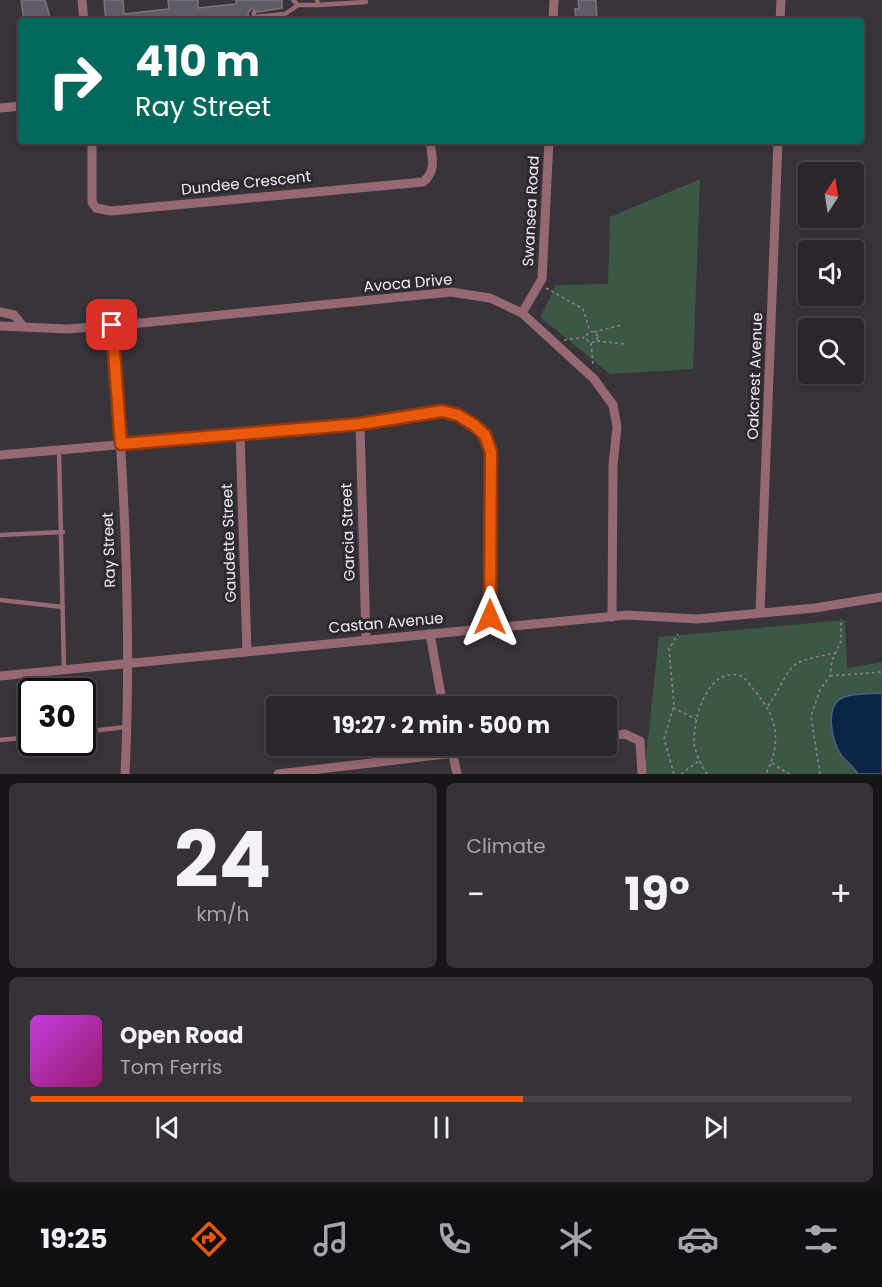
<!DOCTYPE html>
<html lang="en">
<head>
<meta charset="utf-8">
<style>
  :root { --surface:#2b262c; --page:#373238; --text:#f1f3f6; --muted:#a6a5a9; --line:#474348; --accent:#ea580c }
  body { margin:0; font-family:Poppins,sans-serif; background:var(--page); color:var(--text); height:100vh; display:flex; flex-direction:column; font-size:22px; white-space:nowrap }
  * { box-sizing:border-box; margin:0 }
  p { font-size:20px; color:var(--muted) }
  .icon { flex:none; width:33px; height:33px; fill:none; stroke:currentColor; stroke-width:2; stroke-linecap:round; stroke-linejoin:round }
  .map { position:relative; height:774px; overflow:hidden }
  .panel { display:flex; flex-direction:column; gap:9px; padding:9px; background:#181518; flex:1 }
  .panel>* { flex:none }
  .banner { position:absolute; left:18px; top:18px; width:846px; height:126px; border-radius:6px; box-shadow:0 3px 9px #0003,0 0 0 2px var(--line); background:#00695c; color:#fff; overflow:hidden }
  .needle { width:39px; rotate:12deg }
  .tools { position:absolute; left:798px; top:162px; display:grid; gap:12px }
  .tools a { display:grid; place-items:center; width:66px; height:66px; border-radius:6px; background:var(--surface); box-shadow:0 3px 9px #0003,0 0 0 2px var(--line); font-size:30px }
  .speed { position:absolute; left:18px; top:678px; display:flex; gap:12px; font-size:30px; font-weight:700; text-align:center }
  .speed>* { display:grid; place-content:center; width:78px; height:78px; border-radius:50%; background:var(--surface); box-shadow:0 3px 9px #0003,0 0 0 2px var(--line); line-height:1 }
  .speed .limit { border:3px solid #111; border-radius:9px; background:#fff; color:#111 }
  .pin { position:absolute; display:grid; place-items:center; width:51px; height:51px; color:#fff; margin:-26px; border-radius:12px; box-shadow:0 3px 9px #0006 }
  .me { position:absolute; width:66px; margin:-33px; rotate:0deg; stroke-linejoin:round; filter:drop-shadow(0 0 4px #0008) }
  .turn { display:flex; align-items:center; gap:21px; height:126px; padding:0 18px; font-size:27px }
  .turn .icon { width:78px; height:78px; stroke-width:2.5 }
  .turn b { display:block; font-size:42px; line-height:51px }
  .big { font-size:45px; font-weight:700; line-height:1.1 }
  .panel .tile { flex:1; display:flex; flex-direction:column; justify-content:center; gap:9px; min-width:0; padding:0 21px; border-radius:9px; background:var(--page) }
  .panel .dial { align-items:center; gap:0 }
  .dial b { font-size:78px; line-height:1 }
  .song { display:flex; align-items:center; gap:18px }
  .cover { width:72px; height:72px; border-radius:9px; background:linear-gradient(135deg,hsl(290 70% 55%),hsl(320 70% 35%)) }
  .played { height:6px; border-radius:3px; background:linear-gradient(90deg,var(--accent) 60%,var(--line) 60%) }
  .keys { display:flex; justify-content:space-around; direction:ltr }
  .heat { display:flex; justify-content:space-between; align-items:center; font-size:33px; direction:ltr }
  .panel .tiles { flex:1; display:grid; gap:9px; grid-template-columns:1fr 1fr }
  .tile:last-child { grid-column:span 2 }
  .trip { position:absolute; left:266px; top:696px; width:351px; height:60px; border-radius:6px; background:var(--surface); box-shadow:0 3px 9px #0003,0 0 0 2px var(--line); font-weight:700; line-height:60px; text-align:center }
  .dock { display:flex; height:96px; justify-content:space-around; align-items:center; background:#110f12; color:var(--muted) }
  .dock .icon { width:42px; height:42px }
  .dock .selected { color:var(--accent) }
  .dock b { font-size:27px; color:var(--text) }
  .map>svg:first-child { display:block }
</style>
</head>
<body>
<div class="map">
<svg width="882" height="774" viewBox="0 0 882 774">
  <rect width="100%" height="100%" fill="#39333a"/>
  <g fill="#3c5745">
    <polygon points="700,179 693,369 610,374 540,317 556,285 608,284 610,217"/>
    <polygon points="845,620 847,668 882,662 882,774 644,774 659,637"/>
  </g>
  <path fill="#092647" stroke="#4e617a" stroke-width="1.5" d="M882,693V774H858C854,767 848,763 842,756C832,744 823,705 844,697C855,693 870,694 882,693Z"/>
  <g fill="#605c65" stroke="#78747d" stroke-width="1.5">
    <polygon points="21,0 45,0 51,21 24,21"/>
    <polygon points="104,0 123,0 124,14 169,9 168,0 198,0 198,8 236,4 236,0 282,0 282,8 258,12 252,8 248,13 249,21 106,21"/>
    <polygon points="578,0 596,0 597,21 576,21 575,9 579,9"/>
  </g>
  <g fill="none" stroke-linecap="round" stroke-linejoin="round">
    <g stroke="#8a858b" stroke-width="1.5" stroke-dasharray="3 3" stroke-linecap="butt">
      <polyline points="546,288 583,309 590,331"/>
      <circle cx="592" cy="337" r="5.5"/>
      <polyline points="594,332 622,325"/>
      <polyline points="564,340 587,337"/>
      <polyline points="597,341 625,344"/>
      <polyline points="591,343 593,366"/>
      <polyline points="830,676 882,672"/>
      <path d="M768,706C796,664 781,663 836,653"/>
      <polyline points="673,708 696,719"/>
      <polyline points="772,763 789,774"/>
      <polyline points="674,774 664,739 674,705 669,649 678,634"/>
      <polyline points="681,774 699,761"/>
      <path d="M707,774C701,764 694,752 694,740C694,718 707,669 738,675C745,676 750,685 754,690C778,719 782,740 766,774"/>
      <polyline points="820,774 811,716 820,690 830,676 832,661 841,641 841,619"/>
    </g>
    <g stroke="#956872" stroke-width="4.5">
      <polyline points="293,0 298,5 318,5 317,0"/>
      <polyline points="318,5 366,2"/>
      <polyline points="254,12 254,17 285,14 298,5"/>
      <polyline points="59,450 64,669"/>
      <polyline points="0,535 63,532"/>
      <polyline points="0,600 63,607"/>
      <polyline points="82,732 126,727"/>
      <polyline points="0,740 32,737"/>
    </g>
    <g stroke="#956872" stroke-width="9">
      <polyline points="82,0 84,21"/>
      <polyline points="553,21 554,0"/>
      <polyline points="780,21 781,0"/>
      <polyline points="0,108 21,106"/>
      <path d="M92,141V202L96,208L111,211L423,182C437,171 432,157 430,141"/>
      <polyline points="0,312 14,315 23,326"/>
      <polyline points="522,313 542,279 549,141"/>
      <path d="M112,325C124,474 132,625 125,774"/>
      <polyline points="0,326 67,329 121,325 451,292 490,298 522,313 594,379 613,405 617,427 613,465 612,617"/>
      <polyline points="360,424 366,640"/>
      <polyline points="240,433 247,652"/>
      <polyline points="0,455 360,424 442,411 458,415 474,425 485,435 491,452 490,629"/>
      <polyline points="760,612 778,141"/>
      <polyline points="430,634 443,706"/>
      <polyline points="0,676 627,615 697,619 815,608 882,597"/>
      <polyline points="606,736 625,734 640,741 642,774"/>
      <polyline points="451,746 457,774"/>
      <polyline points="278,774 514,746"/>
    </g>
  </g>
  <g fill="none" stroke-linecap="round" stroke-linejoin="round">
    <g stroke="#983908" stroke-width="15">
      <polyline id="route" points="112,325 121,444 360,424 442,411 458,415 474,425 485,435 491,452 490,617"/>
    </g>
    <use href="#route" stroke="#ea580c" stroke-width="10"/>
  </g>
  <g text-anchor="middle" stroke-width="6" stroke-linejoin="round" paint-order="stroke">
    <g font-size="15" fill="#efecf0" stroke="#2e2930">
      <text transform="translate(246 183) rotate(-6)" y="5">Dundee Crescent</text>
      <text transform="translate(531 211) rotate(-87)" y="5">Swansea Road</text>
      <text transform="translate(408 283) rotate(-5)" y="5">Avoca Drive</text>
      <text transform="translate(755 376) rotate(-88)" y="5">Oakcrest Avenue</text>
      <text transform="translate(348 532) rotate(-92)" y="5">Garcia Street</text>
      <text transform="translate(229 543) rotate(-92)" y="5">Gaudette Street</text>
      <text transform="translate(109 550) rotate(-92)" y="5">Ray Street</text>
      <text transform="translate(386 623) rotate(-5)" y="5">Castan Avenue</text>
    </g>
  </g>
</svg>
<div class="tools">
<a><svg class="needle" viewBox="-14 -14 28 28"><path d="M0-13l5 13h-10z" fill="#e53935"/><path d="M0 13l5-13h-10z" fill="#a6a5a9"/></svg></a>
<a><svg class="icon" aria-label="sound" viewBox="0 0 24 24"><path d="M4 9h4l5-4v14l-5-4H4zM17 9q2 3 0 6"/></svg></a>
<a><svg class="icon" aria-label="search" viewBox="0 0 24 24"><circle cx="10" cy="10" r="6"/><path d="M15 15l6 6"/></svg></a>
</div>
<div class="speed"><div class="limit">30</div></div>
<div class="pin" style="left:112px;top:325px;background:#d93025"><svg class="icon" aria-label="arrive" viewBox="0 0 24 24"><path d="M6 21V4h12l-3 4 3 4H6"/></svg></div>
<svg class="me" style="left:490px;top:617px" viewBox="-20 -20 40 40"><path d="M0-17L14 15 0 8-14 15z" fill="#ea580c" stroke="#fff" stroke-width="4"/></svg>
<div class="trip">19:27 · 2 min · 500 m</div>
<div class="banner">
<div class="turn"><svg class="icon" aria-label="right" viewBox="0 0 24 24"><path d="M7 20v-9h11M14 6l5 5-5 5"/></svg><div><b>410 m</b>Ray Street</div></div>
</div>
</div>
<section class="panel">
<div class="tiles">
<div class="tile dial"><b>24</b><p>km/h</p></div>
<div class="tile"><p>Climate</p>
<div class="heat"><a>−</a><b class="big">19°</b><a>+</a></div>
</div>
<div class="tile">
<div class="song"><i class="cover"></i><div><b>Open Road</b><p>Tom Ferris</p></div></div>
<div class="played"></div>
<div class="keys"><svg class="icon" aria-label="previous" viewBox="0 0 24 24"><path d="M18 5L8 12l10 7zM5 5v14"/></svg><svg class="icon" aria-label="pause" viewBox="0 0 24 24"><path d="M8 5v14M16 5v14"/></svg><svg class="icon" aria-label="next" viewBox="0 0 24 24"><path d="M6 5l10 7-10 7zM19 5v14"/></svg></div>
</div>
</div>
</section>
<nav class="dock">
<b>19:25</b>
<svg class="icon selected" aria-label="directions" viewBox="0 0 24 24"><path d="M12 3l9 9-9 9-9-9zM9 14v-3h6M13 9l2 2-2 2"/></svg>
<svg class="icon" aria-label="music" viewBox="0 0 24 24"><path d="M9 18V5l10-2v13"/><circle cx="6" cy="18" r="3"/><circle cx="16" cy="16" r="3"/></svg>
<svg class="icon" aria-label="phone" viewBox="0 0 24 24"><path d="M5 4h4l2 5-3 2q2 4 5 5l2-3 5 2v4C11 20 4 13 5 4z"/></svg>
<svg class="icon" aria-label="climate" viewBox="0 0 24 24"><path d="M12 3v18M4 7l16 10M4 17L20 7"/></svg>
<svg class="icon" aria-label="car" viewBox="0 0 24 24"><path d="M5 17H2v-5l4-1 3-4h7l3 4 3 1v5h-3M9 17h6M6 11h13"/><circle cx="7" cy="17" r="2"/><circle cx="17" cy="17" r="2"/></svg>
<svg class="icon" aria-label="filters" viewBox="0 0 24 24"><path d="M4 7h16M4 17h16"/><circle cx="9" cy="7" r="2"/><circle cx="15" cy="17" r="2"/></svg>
</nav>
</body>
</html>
